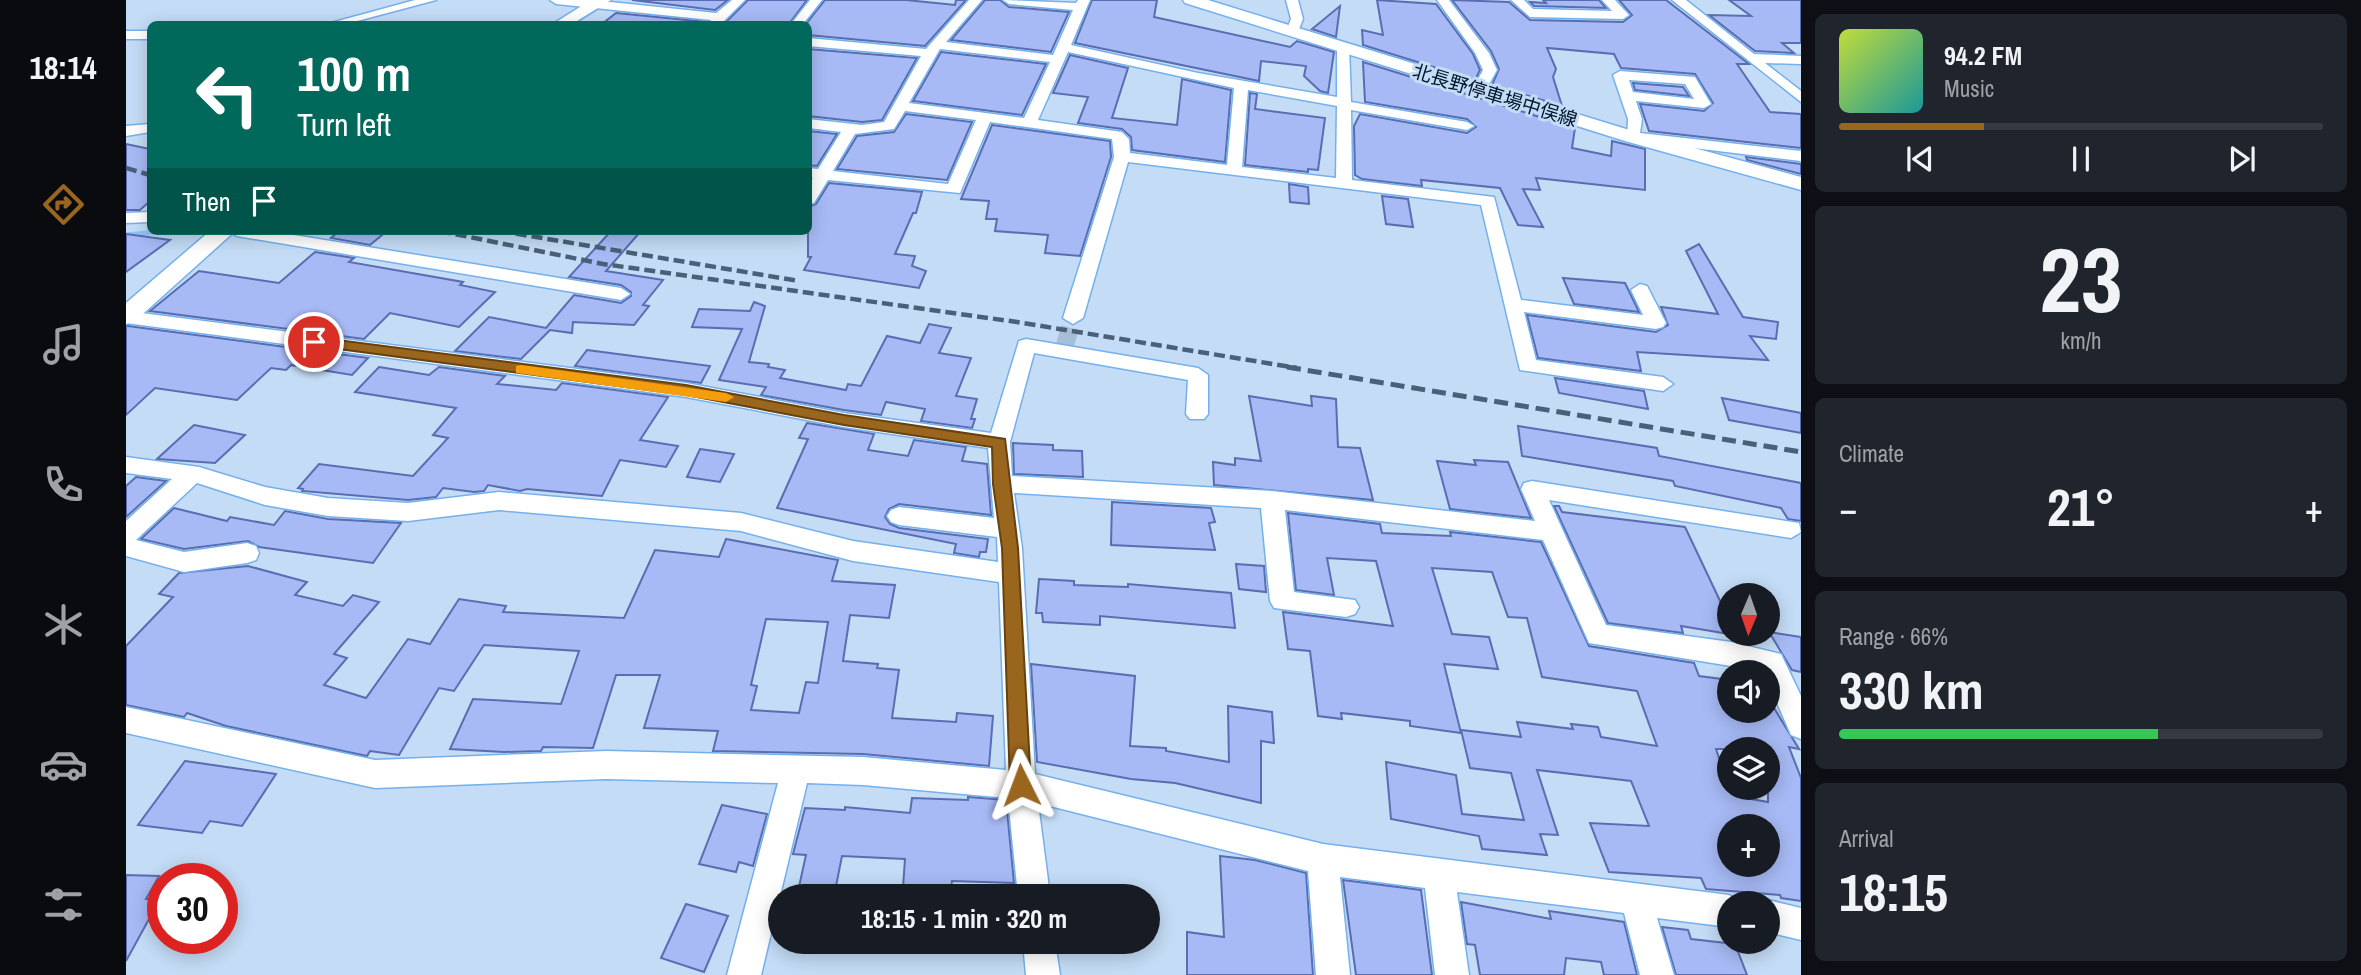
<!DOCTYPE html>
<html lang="en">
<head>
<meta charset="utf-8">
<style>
  :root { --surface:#171b24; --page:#20242c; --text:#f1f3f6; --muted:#9ea1a6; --line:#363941; --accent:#9a661d }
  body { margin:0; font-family:"Archivo Narrow","Noto Sans JP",sans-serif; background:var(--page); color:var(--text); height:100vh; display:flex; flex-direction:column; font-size:26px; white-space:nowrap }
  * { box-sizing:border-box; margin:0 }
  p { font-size:23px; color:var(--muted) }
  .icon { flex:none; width:38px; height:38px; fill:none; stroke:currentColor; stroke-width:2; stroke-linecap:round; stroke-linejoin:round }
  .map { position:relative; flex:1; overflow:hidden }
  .sheet { display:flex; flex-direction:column; gap:14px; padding:14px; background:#0d0f14; width:560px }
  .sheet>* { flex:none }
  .top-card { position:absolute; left:21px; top:21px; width:665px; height:214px; border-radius:10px; box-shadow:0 4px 18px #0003; background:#00695c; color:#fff; overflow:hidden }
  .needle { width:46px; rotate:182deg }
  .buttons { position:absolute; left:1591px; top:583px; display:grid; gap:14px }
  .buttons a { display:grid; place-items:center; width:63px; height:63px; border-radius:50%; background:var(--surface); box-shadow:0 4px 18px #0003; font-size:35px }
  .speed { position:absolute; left:21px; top:863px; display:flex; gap:14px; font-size:35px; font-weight:700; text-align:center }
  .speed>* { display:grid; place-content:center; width:91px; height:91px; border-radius:50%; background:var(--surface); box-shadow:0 4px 18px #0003; line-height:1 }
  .speed .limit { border:10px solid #d22; background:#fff; color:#111 }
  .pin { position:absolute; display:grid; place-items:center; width:60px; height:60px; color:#fff; margin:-30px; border:4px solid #fff; border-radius:50%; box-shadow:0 2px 7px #0007 }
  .me { position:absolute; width:77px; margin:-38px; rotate:357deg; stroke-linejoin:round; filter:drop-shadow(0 0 5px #0008) }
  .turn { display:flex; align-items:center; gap:24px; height:147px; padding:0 35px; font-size:32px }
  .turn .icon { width:91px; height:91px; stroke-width:2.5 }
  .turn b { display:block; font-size:49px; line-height:60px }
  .then { display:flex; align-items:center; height:66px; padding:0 35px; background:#0003; gap:14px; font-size:26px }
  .big { font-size:52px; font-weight:800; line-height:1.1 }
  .sheet .tile { flex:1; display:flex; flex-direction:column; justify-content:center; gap:10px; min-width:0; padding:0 24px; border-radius:10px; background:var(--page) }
  .sheet .dial { align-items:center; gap:0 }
  .dial b { font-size:91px; line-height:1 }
  .song { display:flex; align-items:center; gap:21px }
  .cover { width:84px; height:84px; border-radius:10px; background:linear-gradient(135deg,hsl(70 70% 55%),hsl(180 70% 35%)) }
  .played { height:7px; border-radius:4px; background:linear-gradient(90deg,var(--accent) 30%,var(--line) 30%) }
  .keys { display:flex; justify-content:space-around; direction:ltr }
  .heat { display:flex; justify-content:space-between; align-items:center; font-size:38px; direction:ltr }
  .charge { height:10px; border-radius:5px; background:linear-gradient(90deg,#34c759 66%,var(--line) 0) }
  .trip { position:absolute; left:642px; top:884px; width:392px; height:70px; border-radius:35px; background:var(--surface); box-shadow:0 4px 18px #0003; font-weight:800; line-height:70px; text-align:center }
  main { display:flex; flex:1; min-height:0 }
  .dock { display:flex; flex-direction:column; width:126px; justify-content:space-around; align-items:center; background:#090b0e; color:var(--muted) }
  .dock .icon { width:49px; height:49px }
  .dock .active { color:var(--accent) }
  .dock b { font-size:32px; color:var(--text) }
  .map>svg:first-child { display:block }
</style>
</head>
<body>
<main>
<nav class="dock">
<b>18:14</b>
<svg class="icon active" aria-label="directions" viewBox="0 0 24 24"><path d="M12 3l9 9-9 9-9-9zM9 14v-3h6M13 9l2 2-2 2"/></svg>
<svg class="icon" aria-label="music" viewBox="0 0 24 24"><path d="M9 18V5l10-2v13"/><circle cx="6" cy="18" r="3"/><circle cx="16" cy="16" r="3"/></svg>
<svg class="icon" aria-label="phone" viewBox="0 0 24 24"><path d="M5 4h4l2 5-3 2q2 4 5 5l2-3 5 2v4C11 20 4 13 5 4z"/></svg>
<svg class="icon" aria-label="climate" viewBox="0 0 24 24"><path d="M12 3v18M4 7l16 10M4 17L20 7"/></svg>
<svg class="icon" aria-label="car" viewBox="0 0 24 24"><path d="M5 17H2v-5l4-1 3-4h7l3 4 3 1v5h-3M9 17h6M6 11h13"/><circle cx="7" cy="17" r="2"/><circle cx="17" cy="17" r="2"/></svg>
<svg class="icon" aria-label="filters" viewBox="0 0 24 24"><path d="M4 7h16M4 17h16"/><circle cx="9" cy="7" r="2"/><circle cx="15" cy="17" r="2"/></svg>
</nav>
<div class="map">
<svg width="1675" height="975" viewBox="0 0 1675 975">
  <rect width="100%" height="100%" fill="#c4dcf6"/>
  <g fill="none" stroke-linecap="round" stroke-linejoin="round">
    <polyline stroke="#8fc4fa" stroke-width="4.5" points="446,24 476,5"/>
    <polyline stroke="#8fc4fa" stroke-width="5" points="0,235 40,231"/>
  </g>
  <g fill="#a7baf5" stroke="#596db1" stroke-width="2" fill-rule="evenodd">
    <polygon points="506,0 602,0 589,10"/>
    <polygon points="622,0 681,0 663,24 598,24"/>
    <polygon points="699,0 780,0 829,5 830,0 840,0 799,46 682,35 682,24 680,24"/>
    <polygon points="859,0 874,0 883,7 943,12 925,52 825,40"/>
    <polygon points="966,0 1031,0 1028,17 1164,47 1171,41 1208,52 1202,93 1194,91 1178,76 1180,66 1135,61 1133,81 949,43"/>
    <polygon points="1251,0 1310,4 1347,54 1354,70 1349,80 1237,45 1236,30 1257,35"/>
    <polygon points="1326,0 1383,2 1404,20 1497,22 1506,15 1493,0 1540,0 1623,64 1611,64 1644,112 1675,114 1675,148 1523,131 1514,104 1578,111 1587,103 1569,74 1495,68 1488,54 1421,48 1430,69 1427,77 1436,106 1366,85 1373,69 1365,51"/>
    <polygon points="1417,0 1473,0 1480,8 1408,6 1404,2 1420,3"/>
    <polygon points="1603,0 1675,0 1675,43 1656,43 1668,53 1629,51 1583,15 1625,16"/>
    <polygon points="1214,6 1210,37 1186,29"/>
    <polygon points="490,13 581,22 476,24"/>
    <polygon points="682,49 791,58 756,120 736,122 682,116"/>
    <polygon points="815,52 920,64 896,115 787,101"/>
    <polygon points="944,55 1002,68 986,118 1051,125 1056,79 1105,90 1099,162 1006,150 1005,137 996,129 952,123 962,97 927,93"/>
    <polygon points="1237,62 1449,128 1446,148 1485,156 1486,141 1519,149 1519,190 1410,178 1414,190 1397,189 1417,227 1392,225 1374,188 1295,180 1296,186 1236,179 1229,175 1228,126 1234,114 1341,133 1350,127 1341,119 1239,102"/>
    <polygon points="1507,83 1557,87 1563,96 1509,90"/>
    <polygon points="1124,93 1131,94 1129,109 1199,118 1192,170 1182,169 1182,172 1119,165"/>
    <polygon points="780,114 846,122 821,180 711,169 731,136 768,132"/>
    <polygon points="866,125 984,141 985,157 954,256 919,253 922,235 869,231 871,219 860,219 863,201 835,199"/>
    <polygon points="682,131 711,134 691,166 682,165"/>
    <polygon points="0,144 24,149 24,201 14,210 0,210"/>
    <polygon points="1620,157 1675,164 1675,174 1621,160"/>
    <polygon points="703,183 796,192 790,213 787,213 769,254 789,256 786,266 800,271 793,288 678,270 685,257 682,257 682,207 690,204"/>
    <polygon points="1163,184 1182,187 1183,204 1164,202"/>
    <polygon points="1256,196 1282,199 1287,227 1260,224"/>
    <polygon points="213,231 261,231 244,245 205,238"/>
    <polygon points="485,231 515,231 480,271 537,280 517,305 523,306 508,325 447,322 446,333 424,330 395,359 329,351 363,317 420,328 448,295 495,303 505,296 505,292 495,285 443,277"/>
    <polygon points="0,234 44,240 0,272"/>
    <polygon points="1573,244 1617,317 1652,322 1650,339 1624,336 1642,360 1511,352 1515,371 1412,358 1401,315 1530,332 1542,325 1535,307 1592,314 1560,251"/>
    <polygon points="189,252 228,258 223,262 337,282 334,285 369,292 333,327 264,313 238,339 24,311 73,271 153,283"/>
    <polygon points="1437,278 1499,283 1513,312 1448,304"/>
    <polygon points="628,302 639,306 623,362 643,364 642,367 659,370 654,378 720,390 722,384 735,386 761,336 794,343 803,324 825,328 813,353 845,358 830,396 851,399 845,419 849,419 846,428 795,421 799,409 760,402 755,415 718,410 635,395 640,387 593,380 616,329 566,327 573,309 624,311"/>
    <polygon points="0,326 2,326 242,358 226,375 165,365 160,370 145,368 111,400 29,388 0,415"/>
    <polygon points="461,350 584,366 575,383 449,366"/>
    <polygon points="253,367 303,375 313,367 379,376 371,384 430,390 436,383 542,397 514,440 552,446 540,467 494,460 476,496 401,489 394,491 362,485 358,491 348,492 317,488 310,497 282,500 176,491 177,489 172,488 193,464 287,476 322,438 307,435 330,408 229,392"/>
    <polygon points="1429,378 1518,391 1522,409 1433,393"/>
    <polygon points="1123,396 1186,406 1185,396 1210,399 1212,447 1234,448 1247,500 1088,485 1087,462 1109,465 1109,458 1135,461"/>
    <polygon points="1596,398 1675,413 1675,433 1603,420"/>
    <polygon points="681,423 748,434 742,450 782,456 788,440 840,447 836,461 861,464 865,515 773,504 763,509 759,517 764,524 773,528 862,539 860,552 854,552 853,557 828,553 830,544 651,508 682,439 673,438"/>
    <polygon points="68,425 119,435 89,463 31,459"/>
    <polygon points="1392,426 1531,448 1533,456 1675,483 1675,521 1662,519 1655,508 1549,486 1547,481 1396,456"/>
    <polygon points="887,443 927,445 927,450 956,451 957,477 888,474"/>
    <polygon points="574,449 608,454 594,482 561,477"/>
    <polygon points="1348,460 1382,462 1405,518 1324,509 1311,461 1350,465"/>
    <polygon points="10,477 40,481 0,517 0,486"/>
    <polygon points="986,502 1085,508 1089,522 1083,523 1089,550 985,545"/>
    <polygon points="1428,506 1433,506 1436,512 1559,527 1596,605 1603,606 1603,634 1555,626 1557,633 1482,623"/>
    <polygon points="48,508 101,521 104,517 148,525 159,511 202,519 275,523 247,563 133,547 122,541 58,549 15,539"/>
    <path d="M1162,513L1254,524L1256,533L1325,536L1324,532L1415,542L1463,646L1568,663L1573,676L1603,680V710H1642V698L1673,749L1663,747L1675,778V901L1655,898L1654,895L1580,889L1575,878L1483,872L1464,823L1523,826L1505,781L1411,770L1432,835L1414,834L1421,855L1356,849L1353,836L1265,819L1260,762L1330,775L1336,814L1398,820L1385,773L1344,768L1335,730L1395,737L1391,722L1447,729L1445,724L1472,727L1475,737L1531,746L1511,691L1416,677L1401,618L1382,617L1366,572L1306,568L1326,634L1363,637L1372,669L1318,664L1335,733L1284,726V721L1215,713L1216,719L1192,716L1184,651L1162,649L1157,612L1267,626L1250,561L1201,558L1208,595L1170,590ZM1590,749H1642V802L1609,796L1603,788ZM1603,826H1642V864H1603Z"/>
    <path d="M600,539L712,560L706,581L769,585L763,618L724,615L717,661L752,664L751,668L773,670L766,718L830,722L831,713L867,716L863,766L737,754L587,751L592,731L518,728L534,675H490L467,748L417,747L415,751L378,752L324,749L347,699L435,704L453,651L358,645L328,691L313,688L273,755L244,751L241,756L100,726L61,713L58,717L0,705V646L47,597L33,594L53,573L122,566L181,582L169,595L217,606L227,595L253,602L208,654L221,658L198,685L240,698L282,639L304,644L333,599L380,606L377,612L498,618L529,550L593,557ZM640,619L702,622L692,683L680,682L673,713L625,710L631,686L625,685Z"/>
    <polygon points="1110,564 1138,566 1140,592 1113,589"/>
    <polygon points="913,579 948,581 948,585 1002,587 1002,584 1105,593 1109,628 974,616 974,625 917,622 916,613 910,613"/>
    <polygon points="1643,632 1675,637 1675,672 1666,670"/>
    <polygon points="905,664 1009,676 1004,746 1040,748 1040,751 1103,762 1102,706 1146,712 1148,743 1135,741 1135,803 1049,783 1005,779 911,762"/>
    <polygon points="59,761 150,774 116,826 84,821 76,833 12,825"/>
    <polygon points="842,797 880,800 888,883 826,881 825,889 777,887 779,859 716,856 708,896 671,896 680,855 667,854 679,808 719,810 719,807 784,813 786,798 842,800"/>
    <polygon points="596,805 641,814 627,866 613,862 610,872 573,864"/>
    <polygon points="1094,856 1129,860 1180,873 1187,975 1061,975 1061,932 1098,937"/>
    <polygon points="0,875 33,876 20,899 34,899 0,961"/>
    <polygon points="1217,880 1295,890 1306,975 1230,975"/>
    <polygon points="1335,902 1425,919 1423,911 1498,922 1511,975 1478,975 1475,962 1440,958 1438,975 1354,975 1349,945 1341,944"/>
    <polygon points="560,904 602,916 578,972 535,958"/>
    <polygon points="1536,927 1562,930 1565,939 1609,944 1621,975 1550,975"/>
  </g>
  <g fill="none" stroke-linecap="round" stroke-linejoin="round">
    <polyline stroke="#a7bed7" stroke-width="18" stroke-dasharray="18 9" stroke-linecap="butt" points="939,345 947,318"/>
    <g stroke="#74b0ed" stroke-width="3">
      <g id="minor">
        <polygon points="289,0 310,0 220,24 201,24"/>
        <polygon points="424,0 465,0 590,13 606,0 619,0 595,24 583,24 585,20 430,4"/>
        <polygon points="684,0 696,0 677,24 665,24"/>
        <path d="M843,0H856L820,42L927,55L947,10L883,4L877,0L950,3L952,0H964L945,45L1072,73L1211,97V48L1223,45L1225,102L1341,122L1348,126L1341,130L1225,110L1226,180L1368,197L1395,300L1517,315L1505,290L1514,284L1521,286L1540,323L1537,327L1530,329L1398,312L1410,360L1537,377L1547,384L1537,391L1394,370L1355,205L1002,162L957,318L947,324L937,318L988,157L986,139L864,122L834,193L702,180L688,203L682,204V185L687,178H682V168L692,169L715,132L682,128V119L736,125L758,122L795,56L682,46V38L800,49ZM814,49L924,62L898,118L783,103ZM942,52L1108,88L1101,165L1004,153L1003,139L996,132L912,120ZM1122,90L1211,106L1210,178L1116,167ZM779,111L850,120L822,184L707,171L729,134L768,129Z"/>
        <polygon points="1160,0 1172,0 1177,19 1171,34 1166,35 1160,31 1165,19"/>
        <polygon points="1311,0 1323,0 1363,53 1371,70 1358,93 1346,90 1357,70 1349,53"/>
        <polygon points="1385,0 1398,0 1407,9 1486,11 1476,0 1489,0 1503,15 1497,19 1404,17"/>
        <polygon points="1546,0 1560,0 1628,54 1675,56 1675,64 1639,63 1675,91 1675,102"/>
        <rect x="0" y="31" width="24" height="8"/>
        <path d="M1494,71L1569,77L1585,104L1578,108L1510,101L1516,119L1514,133L1675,151V161L1501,140L1502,119L1487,75ZM1503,80L1559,84L1568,99L1507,92Z"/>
        <polygon points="24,124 24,132 0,136 0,126"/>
        <polygon points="24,212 24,222 0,223 0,213"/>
        <polygon points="102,231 143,231 495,288 504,294 495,300 111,236"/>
        <polygon points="0,311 560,383 718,413 865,433 893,341 900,339 1072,368 1082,375 1082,414 1078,419 1064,419 1060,414 1062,380 908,353 884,442 886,476 1146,491 1409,521 1395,489 1398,483 1406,481 1673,523 1675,532 1665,538 1423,500 1480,625 1605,642 1655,654 1675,696 1675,739 1665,735 1642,682 1642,672 1463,643 1417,540 1159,510 1168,592 1229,600 1233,607 1229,614 1220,617 1148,608 1144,601 1135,508 888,493 896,548 909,774 1197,844 1603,895 1616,903 1603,903 1603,927 1531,918 1548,975 1514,975 1498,913 1331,892 1343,975 1309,975 1299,888 1214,877 1224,975 1190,975 1182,871 912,803 924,896 892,896 882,798 737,785 681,783 635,975 601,975 652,783 480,779 249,788 0,733 0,707 249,760 480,751 737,757 880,770 873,582 727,561 615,531 373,510 282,521 202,516 139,505 71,483 10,540 58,552 121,543 130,546 133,553 130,560 121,563 58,572 0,556 0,521 46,479 0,473 0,457 73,467 139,487 202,498 282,503 373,492 615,513 727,541 872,562 871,537 773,525 765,522 761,516 765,510 773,507 868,518 862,448 718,427 560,397 0,323"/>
        <polygon points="1642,900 1675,908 1675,940 1642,932 1642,903 1635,903"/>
        <polygon points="897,942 929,942 934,975 900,975"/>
      </g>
    </g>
    <g stroke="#74b0ed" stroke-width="3">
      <g id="major">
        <polygon points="465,0 485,0 446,24 427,24"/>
        <polygon points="1057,0 1082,0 1513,133 1675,177 1675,190 1499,141 1059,3"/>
        <polygon points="84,231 109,231 9,321 0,324 0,303"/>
      </g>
    </g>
    <use href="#minor" fill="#fff" fill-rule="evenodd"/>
    <use href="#major" fill="#fff" fill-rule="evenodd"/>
    <g stroke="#4b6078" stroke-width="4.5" stroke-dasharray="11 5" stroke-linecap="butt">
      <polyline points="0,168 24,175"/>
      <polyline points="314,231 477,264 891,322 1171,368"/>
      <polyline points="374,231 673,281"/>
    </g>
    <polyline stroke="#4b6078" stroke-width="5" stroke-dasharray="14 7" stroke-linecap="butt" points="1161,367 1675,452"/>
  </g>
  <polygon fill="#9a661d" stroke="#644213" stroke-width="2" points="188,337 560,385 718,415 879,439 892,548 905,785 902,791 895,794 887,791 884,785 876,548 867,484 866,447 718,425 560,395 183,345 183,338"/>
  <polygon fill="#f59e0b" points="395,365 600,393 608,397 600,402 390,373 390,366"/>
  <g text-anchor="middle" stroke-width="6" stroke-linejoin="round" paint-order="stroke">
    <g font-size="19" fill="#00142a" stroke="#c4dcf6">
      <text transform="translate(1369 95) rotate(17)" y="7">北長野停車場中俣線</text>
    </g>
  </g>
</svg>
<div class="buttons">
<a><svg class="needle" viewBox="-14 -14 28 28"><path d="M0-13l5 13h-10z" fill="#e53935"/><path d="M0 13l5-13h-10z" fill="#9ea1a6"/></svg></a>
<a><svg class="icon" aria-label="sound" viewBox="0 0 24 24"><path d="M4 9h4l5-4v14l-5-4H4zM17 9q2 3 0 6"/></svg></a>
<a><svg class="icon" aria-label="layers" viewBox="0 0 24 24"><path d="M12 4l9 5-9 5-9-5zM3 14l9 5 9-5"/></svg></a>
<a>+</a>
<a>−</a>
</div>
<div class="speed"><div class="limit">30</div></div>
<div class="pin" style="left:188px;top:342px;background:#d93025"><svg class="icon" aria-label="arrive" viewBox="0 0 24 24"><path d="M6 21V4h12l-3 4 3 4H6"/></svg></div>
<svg class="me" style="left:895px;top:785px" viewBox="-20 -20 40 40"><path d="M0-17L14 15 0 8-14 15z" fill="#9a661d" stroke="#fff" stroke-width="4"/></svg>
<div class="trip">18:15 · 1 min · 320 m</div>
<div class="top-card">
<div class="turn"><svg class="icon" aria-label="left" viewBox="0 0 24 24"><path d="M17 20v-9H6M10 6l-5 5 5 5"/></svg><div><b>100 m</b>Turn left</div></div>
<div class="then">Then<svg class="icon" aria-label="arrive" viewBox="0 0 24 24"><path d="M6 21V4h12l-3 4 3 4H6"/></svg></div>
</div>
</div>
<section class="sheet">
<div class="tile">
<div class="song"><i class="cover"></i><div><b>94.2 FM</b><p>Music</p></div></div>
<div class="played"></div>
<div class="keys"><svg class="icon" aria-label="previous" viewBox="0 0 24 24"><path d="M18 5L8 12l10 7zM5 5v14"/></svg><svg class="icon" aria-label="pause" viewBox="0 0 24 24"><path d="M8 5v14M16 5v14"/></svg><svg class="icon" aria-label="next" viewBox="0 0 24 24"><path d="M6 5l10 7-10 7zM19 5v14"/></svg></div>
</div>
<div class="tile dial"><b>23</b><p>km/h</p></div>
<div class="tile"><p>Climate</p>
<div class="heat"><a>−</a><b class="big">21°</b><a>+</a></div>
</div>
<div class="tile"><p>Range · 66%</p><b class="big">330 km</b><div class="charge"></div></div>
<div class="tile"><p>Arrival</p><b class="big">18:15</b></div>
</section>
</main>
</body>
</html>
